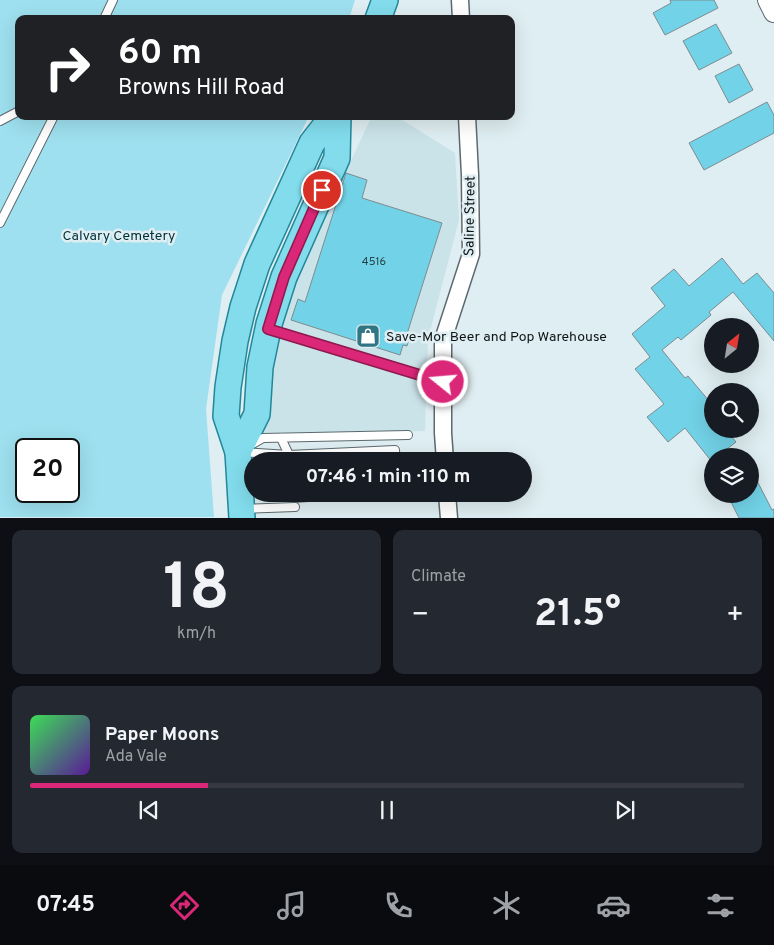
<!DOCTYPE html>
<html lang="en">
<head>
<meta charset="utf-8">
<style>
  :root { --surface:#171b24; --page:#242831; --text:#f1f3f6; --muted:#9ea1a6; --line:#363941; --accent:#db2777 }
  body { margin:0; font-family:Overpass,sans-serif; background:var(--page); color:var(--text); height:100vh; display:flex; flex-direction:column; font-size:19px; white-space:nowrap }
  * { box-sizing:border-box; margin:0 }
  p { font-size:16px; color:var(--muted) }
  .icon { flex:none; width:28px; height:28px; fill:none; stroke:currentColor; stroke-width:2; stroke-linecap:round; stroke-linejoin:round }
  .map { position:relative; height:518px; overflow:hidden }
  .panel { display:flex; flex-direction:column; gap:12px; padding:12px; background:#0d0f14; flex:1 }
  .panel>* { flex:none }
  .top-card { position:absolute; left:15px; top:15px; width:500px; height:105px; border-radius:10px; box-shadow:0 5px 20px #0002; background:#202124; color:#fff; overflow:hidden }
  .needle { width:32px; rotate:30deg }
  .tools { position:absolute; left:704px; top:318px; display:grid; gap:10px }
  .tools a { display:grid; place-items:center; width:55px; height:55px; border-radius:50%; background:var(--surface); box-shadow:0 5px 20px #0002; font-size:25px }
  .speed { position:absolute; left:15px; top:438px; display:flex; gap:10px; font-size:25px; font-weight:700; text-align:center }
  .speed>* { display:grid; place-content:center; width:65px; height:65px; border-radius:50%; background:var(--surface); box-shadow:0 5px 20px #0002; line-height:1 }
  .speed .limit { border:2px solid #111; border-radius:8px; background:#fff; color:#111 }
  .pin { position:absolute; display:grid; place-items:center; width:42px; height:42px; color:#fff; margin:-21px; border:2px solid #fff; border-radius:50%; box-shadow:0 1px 5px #0007 }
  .me { position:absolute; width:55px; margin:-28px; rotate:287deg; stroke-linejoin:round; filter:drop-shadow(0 0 4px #0008) }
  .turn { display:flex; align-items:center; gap:18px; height:105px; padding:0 20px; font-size:22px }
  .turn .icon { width:65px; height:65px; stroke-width:2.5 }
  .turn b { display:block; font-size:35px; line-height:42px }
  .big { font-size:38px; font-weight:700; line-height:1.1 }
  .panel .tile { flex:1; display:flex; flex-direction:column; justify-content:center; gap:8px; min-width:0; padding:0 18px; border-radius:10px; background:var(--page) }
  .panel .dial { align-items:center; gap:0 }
  .dial b { font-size:65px; line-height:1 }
  .song { display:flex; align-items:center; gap:15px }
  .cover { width:60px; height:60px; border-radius:8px; background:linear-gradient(135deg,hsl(130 70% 55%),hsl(270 70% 35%)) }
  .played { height:5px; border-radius:2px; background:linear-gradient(90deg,var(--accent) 25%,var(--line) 25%) }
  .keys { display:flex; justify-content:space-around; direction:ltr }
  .heat { display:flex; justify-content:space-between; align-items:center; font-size:28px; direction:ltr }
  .panel .tiles { flex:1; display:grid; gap:12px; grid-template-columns:1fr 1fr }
  .tile:last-child { grid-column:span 2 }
  .trip { position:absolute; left:244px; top:452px; width:288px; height:50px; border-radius:25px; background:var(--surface); box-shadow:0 5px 20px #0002; font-weight:700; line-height:50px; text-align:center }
  .menu { display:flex; height:80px; justify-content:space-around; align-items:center; background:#090b0e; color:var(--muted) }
  .menu .icon { width:35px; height:35px }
  .menu .selected { color:var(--accent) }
  .menu b { font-size:22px; color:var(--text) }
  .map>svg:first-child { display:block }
</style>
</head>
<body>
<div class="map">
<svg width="774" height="518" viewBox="0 0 774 518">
  <rect width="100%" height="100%" fill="#dfeef2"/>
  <polygon fill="#cae3e9" points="372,116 396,116 455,153 459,220 428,339 425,431 322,434 261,433 274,334 338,188"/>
  <path fill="#9ee0ef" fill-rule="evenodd" d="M0,0H355L349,19H19V116H309L222,295L206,409L214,517H0ZM26,449H69V491H26Z"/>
  <g fill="#72d2e7" stroke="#7e8c8f">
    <polygon points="670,0 714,0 718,8 665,35 653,13 671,3"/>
    <polygon points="716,24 732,53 699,70 683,41"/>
    <polygon points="739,64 753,90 729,103 715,76"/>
    <polygon points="767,102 774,115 774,133 704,170 689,143"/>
    <polygon points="346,173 367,180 362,198 442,223 407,334 410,335 407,346 403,345 400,355 291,320 298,299 305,302"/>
    <polygon points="722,258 743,284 757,273 774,293 774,341 733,292 709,312 711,315 681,340 678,337 662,350 685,378 688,376 710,402 706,406 712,414 712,429 725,429 736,442 718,456 712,456 712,462 685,428 668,442 647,417 664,404 635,369 650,357 632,334 665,306 651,288 674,269 689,286"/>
    <polygon points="372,456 372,461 305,461 305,460"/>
    <polygon points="752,471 772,510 774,509 774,518 739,518 727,494 750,494 750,472"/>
  </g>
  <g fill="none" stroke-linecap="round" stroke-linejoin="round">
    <g stroke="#5c6a6e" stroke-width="10">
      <g id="service">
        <polyline points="104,19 113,0"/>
        <polyline points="0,121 19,111"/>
        <polyline points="0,223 54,116"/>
        <polyline points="270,329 443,382"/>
        <polyline points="281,438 289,455"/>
        <polyline points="249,446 263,438 408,435"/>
        <polyline points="241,452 289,455 395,450 396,461"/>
        <polyline points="294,498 352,494"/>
        <polyline points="244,509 295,507"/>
      </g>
    </g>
    <g stroke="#5c6a6e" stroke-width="19">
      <g id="minor">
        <polyline points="460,0 461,19"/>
        <polyline points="445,461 443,433 443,340 471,254 470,175 467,116"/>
        <polyline points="447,494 449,518"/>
      </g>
    </g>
    <g stroke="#5c6a6e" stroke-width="22">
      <polyline id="tertiary" points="768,0 774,12"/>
    </g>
    <g stroke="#238799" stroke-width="28">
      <g id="primary">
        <polyline points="378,19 385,0"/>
        <polyline points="238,452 257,414 260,367 269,324 284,277 337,158 338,116"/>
        <polyline points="242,518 238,452 226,416 228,387 235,341 243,307 257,264 312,143 333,116"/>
      </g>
    </g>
    <use href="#service" stroke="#fff" stroke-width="8"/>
    <use href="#minor" stroke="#fff" stroke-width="16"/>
    <use href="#tertiary" stroke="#fff" stroke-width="20"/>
    <use href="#primary" stroke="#82dcec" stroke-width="25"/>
  </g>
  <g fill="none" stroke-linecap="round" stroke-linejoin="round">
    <g stroke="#8e194d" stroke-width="12">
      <polyline id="route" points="322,190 284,277 268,329 443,382"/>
    </g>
    <use href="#route" stroke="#db2777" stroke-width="9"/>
  </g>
  <defs>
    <g id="shop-square" transform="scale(1.25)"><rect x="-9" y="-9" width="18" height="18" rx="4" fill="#307584" stroke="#dfeef2"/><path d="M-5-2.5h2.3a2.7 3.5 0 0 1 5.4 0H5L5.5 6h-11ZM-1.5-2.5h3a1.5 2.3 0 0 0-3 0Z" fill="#fff"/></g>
  </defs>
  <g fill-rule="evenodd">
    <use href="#shop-square" x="368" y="336"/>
  </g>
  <g text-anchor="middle" stroke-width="5" stroke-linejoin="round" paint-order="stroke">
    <g font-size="11" fill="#28444a">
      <text x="374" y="265">4516</text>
    </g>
    <g font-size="14" fill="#0f1516" stroke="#dfeef2">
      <text transform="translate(469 216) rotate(-89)" y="5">Saline Street</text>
    </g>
    <g font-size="14" fill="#003039" stroke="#dfeef2">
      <text x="119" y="240">Calvary Cemetery</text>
    </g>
    <g font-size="14" fill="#0f1516" stroke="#dfeef2" text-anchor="start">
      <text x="386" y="341">Save-Mor Beer and Pop Warehouse</text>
    </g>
  </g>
</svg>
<div class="tools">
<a><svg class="needle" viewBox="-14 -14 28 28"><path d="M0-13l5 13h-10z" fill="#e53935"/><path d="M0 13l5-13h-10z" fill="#9ea1a6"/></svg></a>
<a><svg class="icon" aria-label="search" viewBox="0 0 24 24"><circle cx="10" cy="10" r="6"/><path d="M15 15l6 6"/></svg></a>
<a><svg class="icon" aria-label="layers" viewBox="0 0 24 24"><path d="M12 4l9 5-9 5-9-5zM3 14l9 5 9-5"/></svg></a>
</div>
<div class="speed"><div class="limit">20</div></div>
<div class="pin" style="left:322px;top:190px;background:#d93025"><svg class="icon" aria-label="arrive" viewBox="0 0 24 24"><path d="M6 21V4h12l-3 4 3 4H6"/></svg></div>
<svg class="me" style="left:443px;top:382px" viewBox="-20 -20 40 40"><circle r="17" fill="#db2777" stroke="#fff" stroke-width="3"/><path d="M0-11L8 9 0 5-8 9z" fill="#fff"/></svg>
<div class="trip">07:46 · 1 min · 110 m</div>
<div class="top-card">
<div class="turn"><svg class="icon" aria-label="right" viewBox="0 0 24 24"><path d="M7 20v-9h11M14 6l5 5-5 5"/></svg><div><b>60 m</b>Browns Hill Road</div></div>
</div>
</div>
<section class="panel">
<div class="tiles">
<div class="tile dial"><b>18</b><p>km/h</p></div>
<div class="tile"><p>Climate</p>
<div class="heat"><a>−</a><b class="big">21.5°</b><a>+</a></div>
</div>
<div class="tile">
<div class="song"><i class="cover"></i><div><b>Paper Moons</b><p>Ada Vale</p></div></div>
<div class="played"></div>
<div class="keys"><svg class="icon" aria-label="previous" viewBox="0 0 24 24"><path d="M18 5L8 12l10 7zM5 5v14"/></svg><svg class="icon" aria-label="pause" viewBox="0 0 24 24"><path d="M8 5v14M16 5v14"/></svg><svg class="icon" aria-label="next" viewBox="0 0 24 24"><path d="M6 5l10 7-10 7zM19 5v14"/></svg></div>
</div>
</div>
</section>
<nav class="menu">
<b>07:45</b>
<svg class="icon selected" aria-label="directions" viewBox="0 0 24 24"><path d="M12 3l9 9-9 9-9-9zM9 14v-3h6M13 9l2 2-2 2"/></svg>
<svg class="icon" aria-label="music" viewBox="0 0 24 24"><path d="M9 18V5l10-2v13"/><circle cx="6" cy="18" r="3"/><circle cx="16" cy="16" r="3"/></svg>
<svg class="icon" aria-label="phone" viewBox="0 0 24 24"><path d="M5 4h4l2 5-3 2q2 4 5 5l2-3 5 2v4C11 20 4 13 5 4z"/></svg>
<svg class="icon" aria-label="climate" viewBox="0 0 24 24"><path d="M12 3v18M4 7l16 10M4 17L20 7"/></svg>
<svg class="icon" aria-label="car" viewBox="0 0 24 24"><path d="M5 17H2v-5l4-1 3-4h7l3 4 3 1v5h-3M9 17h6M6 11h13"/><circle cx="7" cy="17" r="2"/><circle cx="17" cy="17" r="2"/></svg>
<svg class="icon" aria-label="filters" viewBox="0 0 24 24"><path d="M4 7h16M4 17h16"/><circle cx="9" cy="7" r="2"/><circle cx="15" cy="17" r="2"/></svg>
</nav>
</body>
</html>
